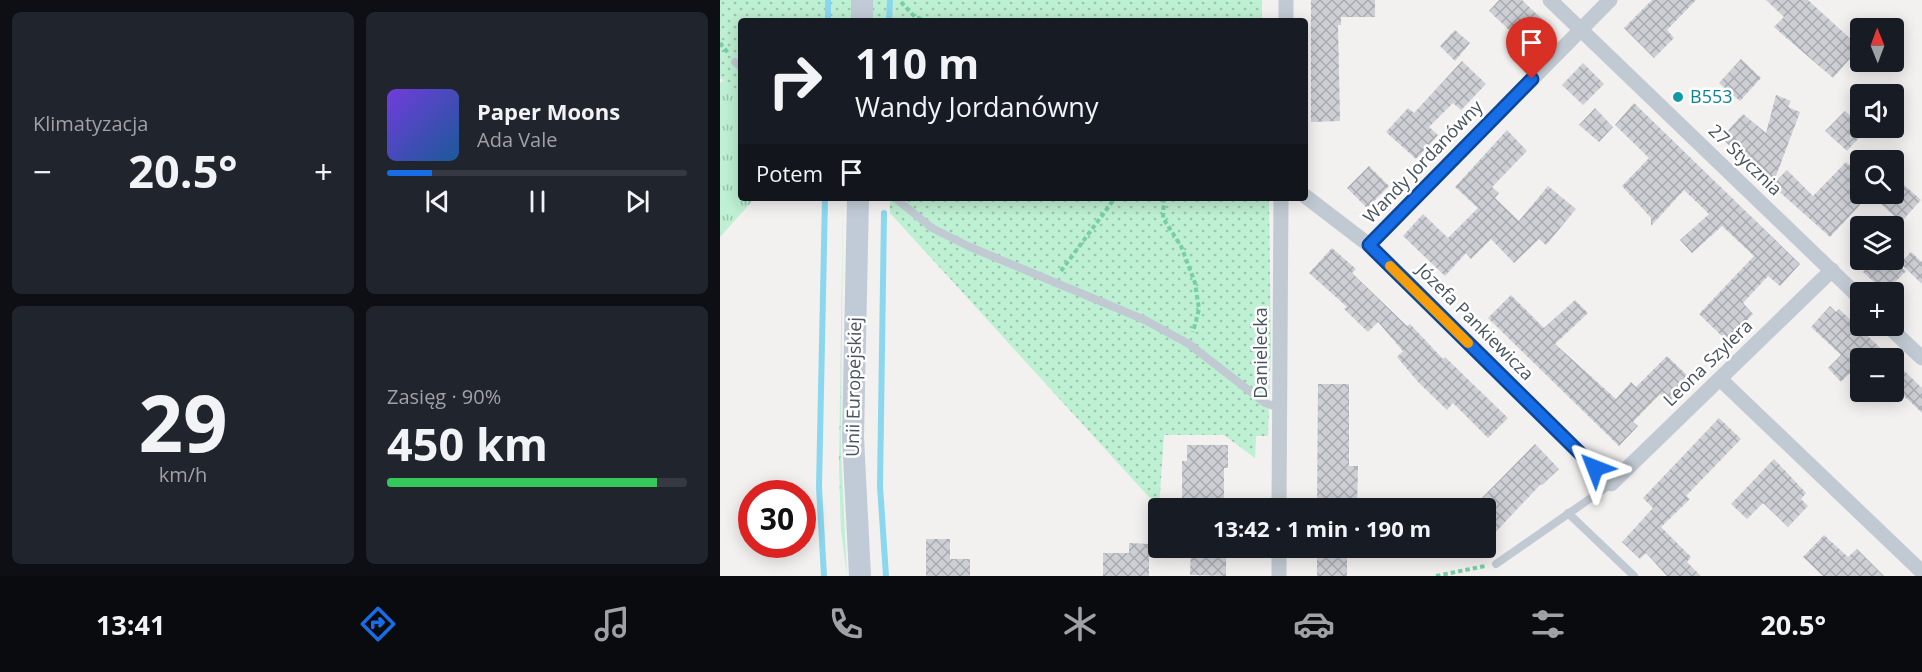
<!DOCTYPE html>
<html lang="pl">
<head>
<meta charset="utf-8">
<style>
  :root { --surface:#171b24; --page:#20242c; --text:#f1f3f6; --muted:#9ea1a6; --line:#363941; --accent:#166de6 }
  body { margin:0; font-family:"Open Sans",sans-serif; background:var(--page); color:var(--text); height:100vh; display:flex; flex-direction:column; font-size:22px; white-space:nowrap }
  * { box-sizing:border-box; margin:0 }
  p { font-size:20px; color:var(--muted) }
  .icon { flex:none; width:33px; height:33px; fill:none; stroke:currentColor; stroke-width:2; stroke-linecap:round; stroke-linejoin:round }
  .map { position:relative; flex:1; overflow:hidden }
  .panel { display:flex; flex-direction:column; gap:12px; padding:12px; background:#0d0f14; width:720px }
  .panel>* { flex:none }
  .hud { position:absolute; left:18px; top:18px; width:570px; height:183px; border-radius:6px; box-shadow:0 3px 15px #0003; background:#171b24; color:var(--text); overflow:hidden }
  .needle { width:39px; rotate:359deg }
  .buttons { position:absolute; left:1130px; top:18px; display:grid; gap:12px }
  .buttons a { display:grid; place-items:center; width:54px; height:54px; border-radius:6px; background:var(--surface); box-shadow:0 3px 15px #0003; font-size:30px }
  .speed { position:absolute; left:18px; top:480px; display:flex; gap:12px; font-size:30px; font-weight:700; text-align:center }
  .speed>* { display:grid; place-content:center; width:78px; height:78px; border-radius:50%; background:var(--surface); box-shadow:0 3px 15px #0003; line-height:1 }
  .speed .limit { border:9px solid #d22; background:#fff; color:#111 }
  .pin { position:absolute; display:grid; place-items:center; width:51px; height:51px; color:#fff; margin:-62px -26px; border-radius:50% 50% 50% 0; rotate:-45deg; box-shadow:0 0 6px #0007 }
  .pin .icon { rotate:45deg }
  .me { position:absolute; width:66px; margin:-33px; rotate:315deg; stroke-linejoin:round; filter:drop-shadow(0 0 4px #0008) }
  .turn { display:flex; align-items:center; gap:21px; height:126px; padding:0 18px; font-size:27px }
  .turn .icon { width:78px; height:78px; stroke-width:2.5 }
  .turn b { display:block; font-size:42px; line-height:51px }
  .then { display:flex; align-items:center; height:57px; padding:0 18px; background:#0003; gap:12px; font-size:22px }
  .big { font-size:45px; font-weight:700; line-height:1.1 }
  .panel .tile { flex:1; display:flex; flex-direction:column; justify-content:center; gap:9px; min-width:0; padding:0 21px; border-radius:9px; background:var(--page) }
  .panel .dial { align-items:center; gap:0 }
  .dial b { font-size:78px; line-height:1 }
  .song { display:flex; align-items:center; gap:18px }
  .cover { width:72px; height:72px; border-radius:9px; background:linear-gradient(135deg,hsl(260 70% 55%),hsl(210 70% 35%)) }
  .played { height:6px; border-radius:3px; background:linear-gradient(90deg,var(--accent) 15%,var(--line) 15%) }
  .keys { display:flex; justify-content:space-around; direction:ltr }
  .heat { display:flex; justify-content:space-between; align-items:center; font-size:33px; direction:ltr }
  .charge { height:9px; border-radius:4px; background:linear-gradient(90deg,#34c759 90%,var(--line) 0) }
  .panel .tiles { flex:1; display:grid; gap:12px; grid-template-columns:repeat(2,1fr) }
  .trip { position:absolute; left:428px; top:498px; width:348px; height:60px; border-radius:6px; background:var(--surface); box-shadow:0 3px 15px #0003; font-weight:700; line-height:60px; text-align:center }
  .tabs { display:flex; height:96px; justify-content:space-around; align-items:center; background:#090b0e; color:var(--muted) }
  .tabs .icon { width:42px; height:42px }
  .tabs .selected { color:var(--accent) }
  .tabs b { font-size:27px; color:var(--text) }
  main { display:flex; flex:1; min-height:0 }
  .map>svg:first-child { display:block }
</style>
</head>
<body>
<main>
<section class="panel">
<div class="tiles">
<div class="tile"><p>Klimatyzacja</p>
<div class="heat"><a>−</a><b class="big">20.5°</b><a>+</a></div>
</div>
<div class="tile">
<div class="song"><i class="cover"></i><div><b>Paper Moons</b><p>Ada Vale</p></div></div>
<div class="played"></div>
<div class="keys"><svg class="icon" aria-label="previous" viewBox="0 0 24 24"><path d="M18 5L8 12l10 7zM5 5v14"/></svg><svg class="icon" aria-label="pause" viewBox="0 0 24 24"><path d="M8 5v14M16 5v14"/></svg><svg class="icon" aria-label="next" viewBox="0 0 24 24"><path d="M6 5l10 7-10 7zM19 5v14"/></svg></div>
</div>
<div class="tile dial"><b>29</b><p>km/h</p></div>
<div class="tile"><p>Zasięg · 90%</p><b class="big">450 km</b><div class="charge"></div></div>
</div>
</section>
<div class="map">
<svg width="1202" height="576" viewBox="0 0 1202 576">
  <defs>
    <pattern id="grass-tufts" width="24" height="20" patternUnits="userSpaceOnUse" patternTransform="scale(1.5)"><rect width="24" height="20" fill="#bef0d3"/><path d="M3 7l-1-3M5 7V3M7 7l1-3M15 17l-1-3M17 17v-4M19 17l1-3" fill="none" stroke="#9cc5ae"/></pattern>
    <pattern id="park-dots" width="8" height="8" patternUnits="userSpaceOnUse" patternTransform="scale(1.5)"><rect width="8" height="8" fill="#bef0d3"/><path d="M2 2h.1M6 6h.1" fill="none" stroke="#9cc5ae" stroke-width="1.8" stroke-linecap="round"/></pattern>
    <pattern id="building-cross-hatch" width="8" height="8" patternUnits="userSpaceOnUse" patternTransform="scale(1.5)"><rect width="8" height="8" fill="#cdcfd5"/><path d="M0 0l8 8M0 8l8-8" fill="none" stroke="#a8abb0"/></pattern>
  </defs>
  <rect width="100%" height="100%" fill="#f3f0f0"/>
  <g fill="url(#grass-tufts)">
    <polygon points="13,73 21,80 21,198 35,198 0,237 0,83"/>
    <polygon points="123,198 121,450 127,576 121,530 119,466"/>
  </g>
  <g fill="url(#park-dots)">
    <polygon points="0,0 542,0 542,21 21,21 21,92 0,78"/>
    <polygon points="170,198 549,198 551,350 548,436 536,436 535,458 504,435 444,435 439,508 170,213"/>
  </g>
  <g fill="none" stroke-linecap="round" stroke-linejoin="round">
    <g stroke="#8bd7ee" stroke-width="6">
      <polyline points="108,21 108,0"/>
      <polyline points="169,21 170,0"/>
      <polyline points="164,213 160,486 166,576"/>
      <polyline points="104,576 99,487 105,198"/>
    </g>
  </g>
  <g fill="url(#building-cross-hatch)">
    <polygon points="591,0 655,0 655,17 621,17 621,25 618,25 620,121 591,122"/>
    <polygon points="779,0 802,0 827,24 806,46 769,11"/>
    <polygon points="932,0 976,0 947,30 954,38 934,58 904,28"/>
    <polygon points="1046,0 1088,0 1136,44 1130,50 1134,54 1113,78 1054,27 1064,17"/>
    <polygon points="735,30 750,43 735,61 720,46"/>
    <polygon points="1021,59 1041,78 1020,101 999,83"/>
    <polygon points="742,61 766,84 741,110 733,103 709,127 718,135 696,159 666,132 688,108 694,113"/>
    <polygon points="863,63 884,84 863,105 842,85"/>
    <polygon points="1056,95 1071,101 1068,107 1080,112 1053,184 1001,138 1023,114 1046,133"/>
    <polygon points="914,103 1080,264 1060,286 1048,276 1023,303 1033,314 1007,341 979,314 1034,256 1002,226 972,253 960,240 989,214 964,190 931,226 931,218 902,186 929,158 895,125"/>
    <polygon points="875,108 893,127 879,142 859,125"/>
    <polygon points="1125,111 1140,124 1140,128 1146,130 1127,151 1105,131"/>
    <polygon points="787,130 807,151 772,187 779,193 775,198 799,221 828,186 856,209 826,245 819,239 794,263 771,239 751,259 746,253 725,276 683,236 703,214 728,238 758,208 735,187"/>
    <polygon points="1126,162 1140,174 1140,205 1110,237 1052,185 1067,170 1093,196"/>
    <polygon points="649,166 669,186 647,208 627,188"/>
    <polygon points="1173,175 1201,200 1181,222 1150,194 1173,194"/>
    <polygon points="612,248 636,269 632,273 687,326 690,324 723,359 725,357 788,418 768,438 733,403 727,410 699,383 677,357 683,351 658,322 648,332 624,309 627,307 589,273"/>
    <polygon points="1191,252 1202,262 1202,284 1180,263"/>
    <polygon points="1156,260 1173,260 1186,271 1165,292 1143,272"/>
    <polygon points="791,295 824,328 855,300 868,313 835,344 896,399 911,382 916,387 947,356 971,379 949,402 940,394 913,422 918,426 899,446 768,318"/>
    <polygon points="1110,306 1116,312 1119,309 1171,358 1140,358 1140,363 1121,382 1108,368 1121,355 1091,327"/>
    <polygon points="1173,360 1202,388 1202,413 1173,385"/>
    <polygon points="598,384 629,384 629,466 638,466 637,508 597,508"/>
    <polygon points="999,418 1021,439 966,496 970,499 941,527 971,557 967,562 981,576 947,576 926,553 920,559 902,542 933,508 923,498"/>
    <polygon points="815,444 839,469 822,485 821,484 765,543 765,508 752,508"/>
    <polygon points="467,445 508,445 508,468 504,468 504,501 462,501 462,461 467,461"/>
    <polygon points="1054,459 1086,493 1081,499 1088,506 1068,527 1043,503 1027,519 1011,504"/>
    <polygon points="1104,535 1128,557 1137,549 1164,576 1103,576 1083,557"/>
    <polygon points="206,539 230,539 230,559 250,559 250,576 206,576"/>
    <polygon points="409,543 429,544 429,576 383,576 383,553 409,553"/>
    <polygon points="471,548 506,548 506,576 470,575"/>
    <rect x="597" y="548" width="30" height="28"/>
  </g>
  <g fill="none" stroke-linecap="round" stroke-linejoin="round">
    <g stroke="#76cfa5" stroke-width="4" stroke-dasharray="4.5 3" stroke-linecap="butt">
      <polyline points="181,2 194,16 205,21"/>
      <polyline points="0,43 8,53"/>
      <polyline points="444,198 443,218 461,246 475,283 479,309 473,332"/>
      <polyline points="341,271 395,198"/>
      <polyline points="716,576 765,566"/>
    </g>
    <g stroke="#c1cad2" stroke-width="8">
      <polyline points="15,62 21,67"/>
      <polyline points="175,198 212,228 250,247 425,320 469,344 545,403 560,408"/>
      <polyline points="848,513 914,576"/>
      <polyline points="776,564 891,484"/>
    </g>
    <g stroke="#c1cad2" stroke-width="15">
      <polyline points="830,0 1140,298"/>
      <polyline points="566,21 566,0"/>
      <polyline points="585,196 649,245 891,484 1112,270"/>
      <polyline points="649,245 890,0"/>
      <polyline points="1168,326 1202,358"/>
      <polyline points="1000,379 1202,572"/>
      <polyline points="559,508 561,198"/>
      <polyline points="559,576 559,548"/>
    </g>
    <g stroke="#c1cbd7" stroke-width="22">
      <polyline points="142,21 142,0"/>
      <polyline points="138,198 133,437 140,576"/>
    </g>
  </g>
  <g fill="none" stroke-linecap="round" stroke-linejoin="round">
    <g stroke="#0e4796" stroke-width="15">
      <polyline id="route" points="812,79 649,245 875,468"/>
    </g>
    <use href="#route" stroke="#166de6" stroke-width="10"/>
    <polyline stroke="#f59e0b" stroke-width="10" points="670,266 748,343"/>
  </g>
  <circle fill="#0f9aa8" stroke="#fff" stroke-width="2" cx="958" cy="97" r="6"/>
  <g text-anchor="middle" stroke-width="5" stroke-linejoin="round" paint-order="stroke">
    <g font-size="18" fill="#0d838f" stroke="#fff" text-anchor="start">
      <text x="970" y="103">B553</text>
    </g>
    <g font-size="18" fill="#48535e" stroke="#fff">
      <text transform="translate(1025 160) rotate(44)" y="6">27 Stycznia</text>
      <text transform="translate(703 162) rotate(-46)" y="6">Wandy Jordanówny</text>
      <text transform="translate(755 322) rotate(45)" y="6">Józefa Pankiewicza</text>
      <text transform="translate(541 353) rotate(-90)" y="6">Danielecka</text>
      <text transform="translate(988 363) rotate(-44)" y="6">Leona Szylera</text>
      <text transform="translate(134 387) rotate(-89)" y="6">Unii Europejskiej</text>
    </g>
  </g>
</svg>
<div class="buttons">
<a><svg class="needle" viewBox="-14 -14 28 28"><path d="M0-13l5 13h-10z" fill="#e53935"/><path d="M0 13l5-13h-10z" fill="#9ea1a6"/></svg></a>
<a><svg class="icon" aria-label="sound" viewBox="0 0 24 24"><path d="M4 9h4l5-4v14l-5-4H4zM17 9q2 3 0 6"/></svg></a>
<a><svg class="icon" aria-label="search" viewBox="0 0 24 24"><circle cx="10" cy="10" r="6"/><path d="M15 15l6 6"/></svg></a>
<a><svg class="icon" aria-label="layers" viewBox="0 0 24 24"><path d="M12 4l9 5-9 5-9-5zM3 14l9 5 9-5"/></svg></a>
<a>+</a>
<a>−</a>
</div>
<div class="speed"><div class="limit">30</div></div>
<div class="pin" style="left:812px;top:79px;background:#d93025"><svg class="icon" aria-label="arrive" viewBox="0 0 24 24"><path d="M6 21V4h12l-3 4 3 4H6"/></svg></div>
<svg class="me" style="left:875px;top:468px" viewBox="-20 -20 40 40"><path d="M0-17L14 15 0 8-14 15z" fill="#166de6" stroke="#fff" stroke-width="4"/></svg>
<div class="trip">13:42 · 1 min · 190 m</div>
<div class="hud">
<div class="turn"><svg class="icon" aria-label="right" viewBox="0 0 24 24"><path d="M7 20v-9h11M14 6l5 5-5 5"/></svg><div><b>110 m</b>Wandy Jordanówny</div></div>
<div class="then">Potem<svg class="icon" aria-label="arrive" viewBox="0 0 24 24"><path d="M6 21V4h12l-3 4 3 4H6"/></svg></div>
</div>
</div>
</main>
<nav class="tabs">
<b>13:41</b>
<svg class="icon selected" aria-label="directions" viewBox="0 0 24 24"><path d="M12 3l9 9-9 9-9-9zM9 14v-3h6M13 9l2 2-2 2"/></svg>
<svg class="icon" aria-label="music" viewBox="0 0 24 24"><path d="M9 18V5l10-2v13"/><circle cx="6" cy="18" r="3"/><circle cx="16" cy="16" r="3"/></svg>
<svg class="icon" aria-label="phone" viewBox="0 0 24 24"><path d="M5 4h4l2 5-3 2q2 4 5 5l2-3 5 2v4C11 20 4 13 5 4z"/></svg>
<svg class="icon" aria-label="climate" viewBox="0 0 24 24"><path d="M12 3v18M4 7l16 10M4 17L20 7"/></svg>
<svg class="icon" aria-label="car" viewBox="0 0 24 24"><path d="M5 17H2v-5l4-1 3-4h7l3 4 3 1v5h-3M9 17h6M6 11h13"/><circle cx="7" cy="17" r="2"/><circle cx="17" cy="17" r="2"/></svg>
<svg class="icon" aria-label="filters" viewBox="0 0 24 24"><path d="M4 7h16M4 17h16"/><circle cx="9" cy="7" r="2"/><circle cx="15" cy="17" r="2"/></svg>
<b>20.5°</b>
</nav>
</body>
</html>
